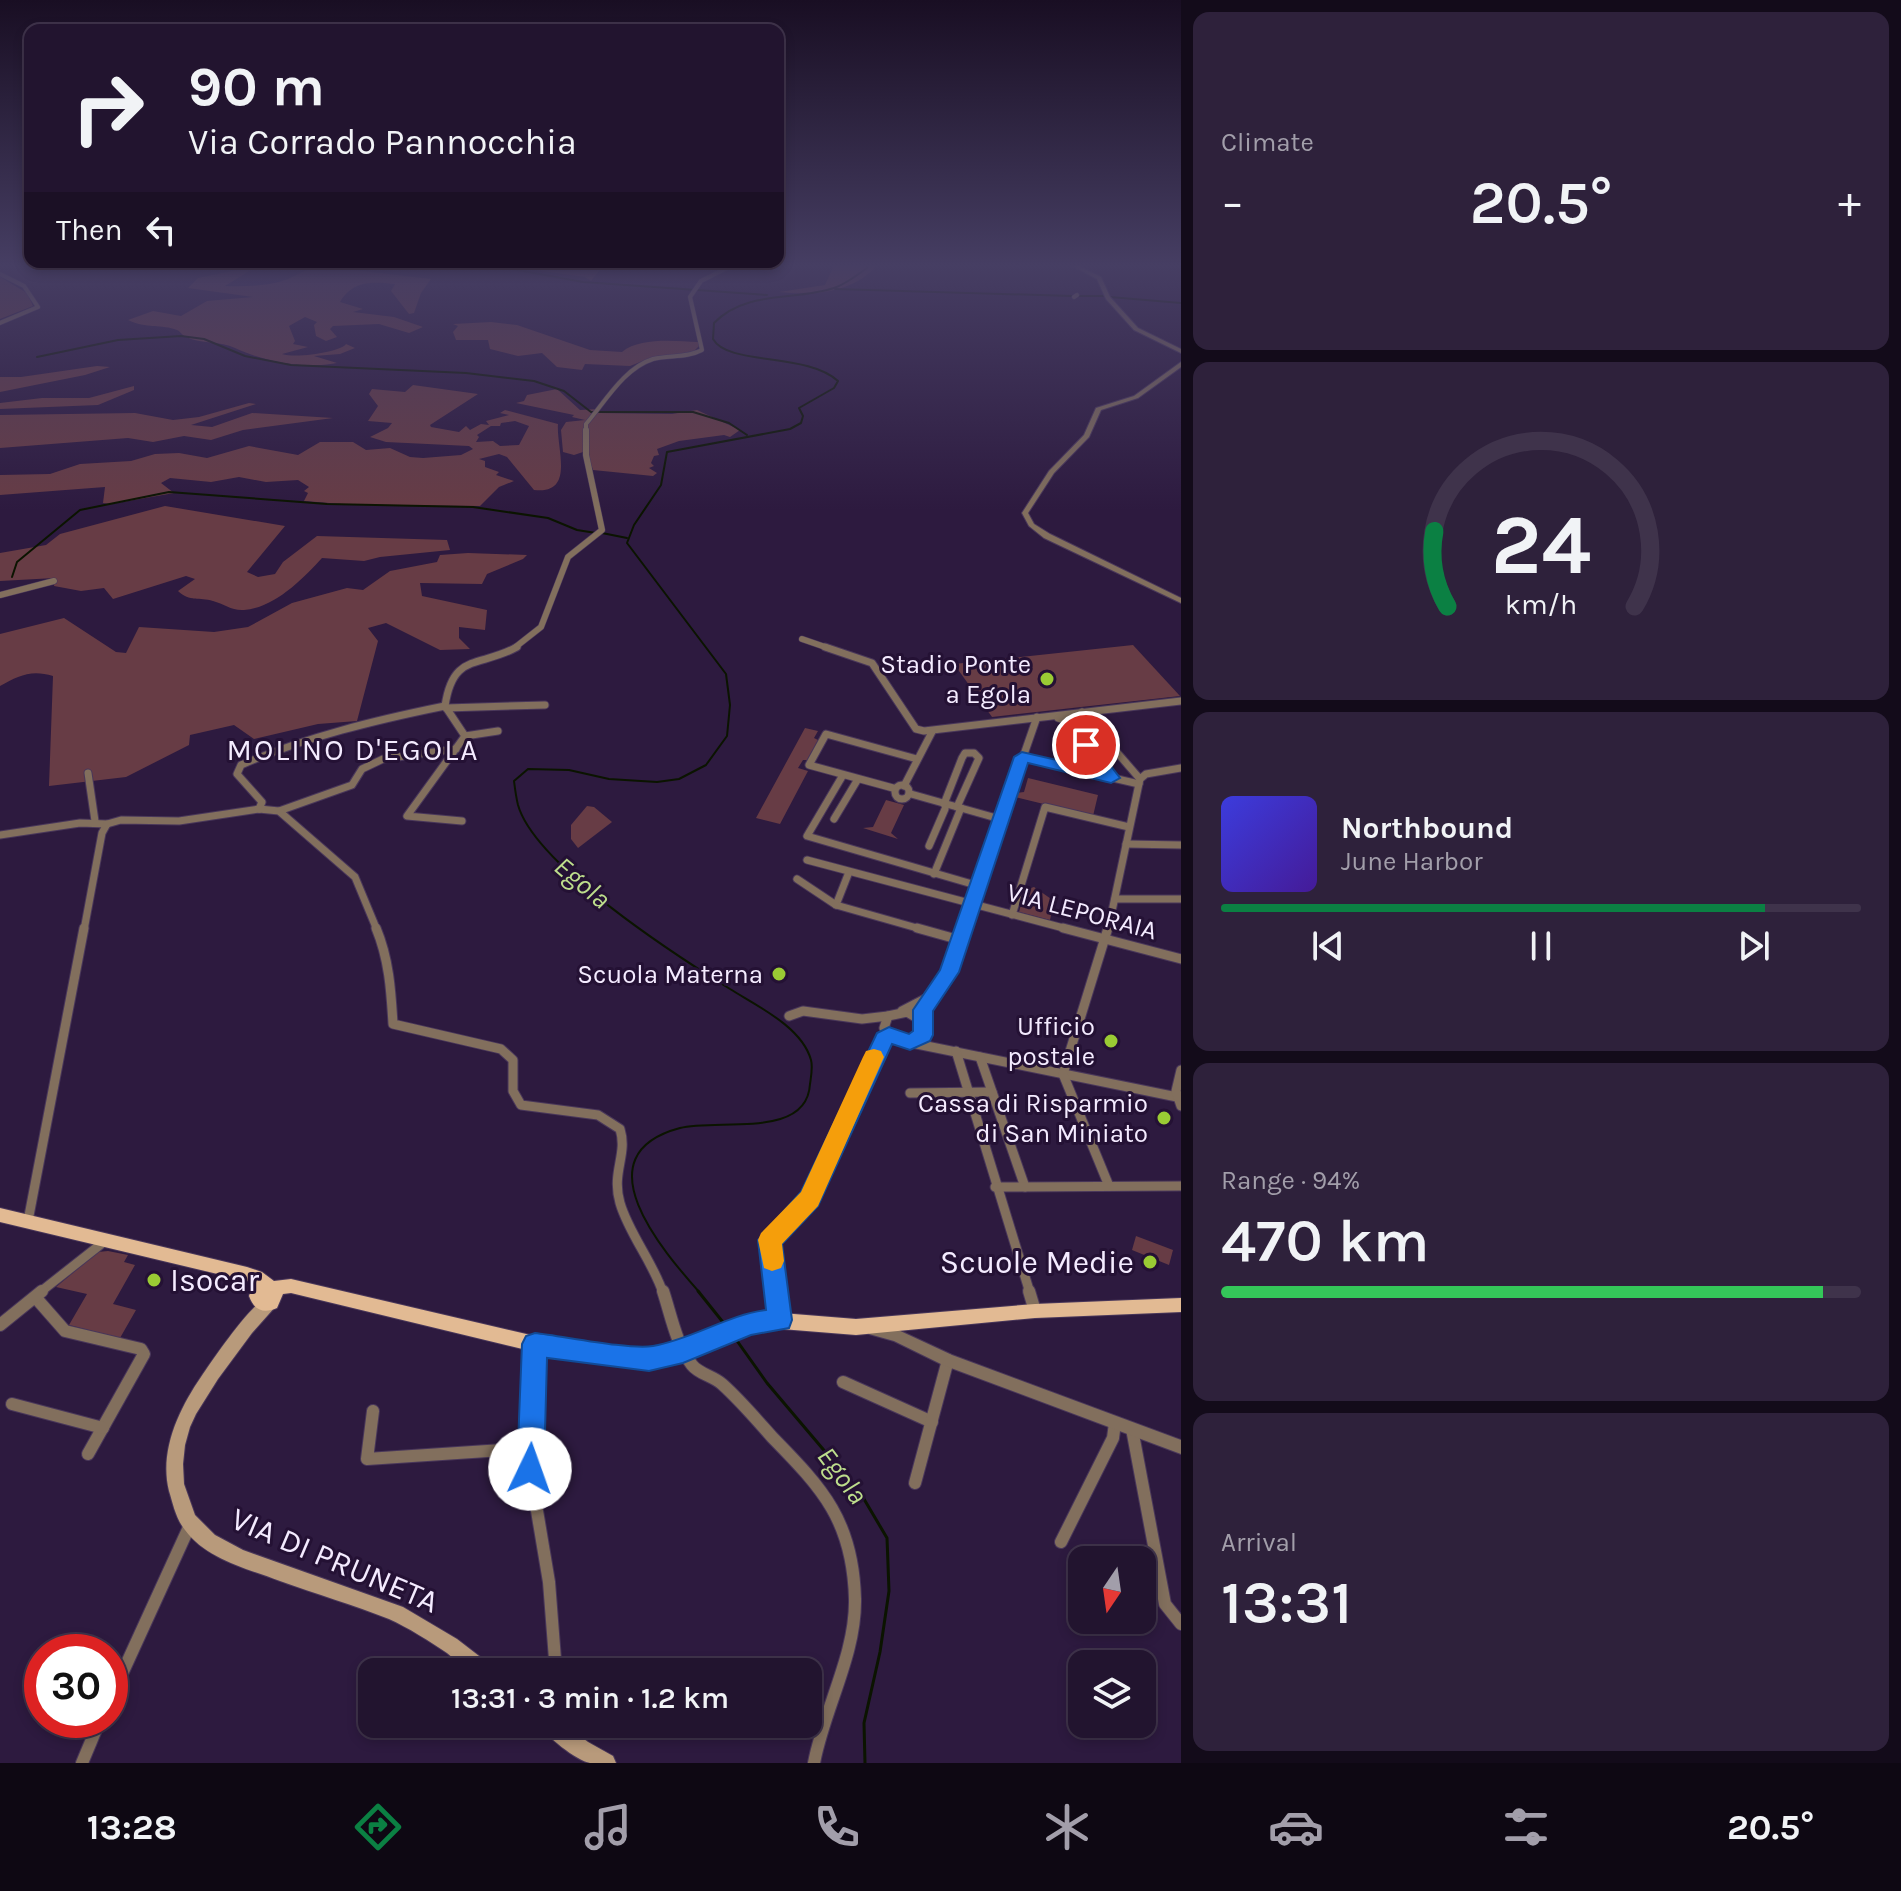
<!DOCTYPE html>
<html lang="en">
<head>
<meta charset="utf-8">
<style>
  :root { --surface:#22142f; --page:#2e213b; --text:#f1f3f6; --muted:#a29eaa; --line:#3f334b; --accent:#0b8043 }
  body { margin:0; font-family:Karla,sans-serif; background:var(--page); color:var(--text); height:100vh; display:flex; flex-direction:column; font-size:30px; white-space:nowrap }
  * { box-sizing:border-box; margin:0 }
  p { font-size:26px; color:var(--muted) }
  .icon { flex:none; width:44px; height:44px; fill:none; stroke:currentColor; stroke-width:2; stroke-linecap:round; stroke-linejoin:round }
  .map { position:relative; flex:1; overflow:hidden }
  .side { display:flex; flex-direction:column; gap:12px; padding:12px; background:#130b1a; width:720px }
  .side>* { flex:none }
  .hud { position:absolute; left:24px; top:24px; width:760px; height:244px; border-radius:16px; box-shadow:0 4px 12px #0003,0 0 0 2px var(--line); background:#22142f; color:var(--text); overflow:hidden }
  .needle { width:52px; rotate:193deg }
  .controls { position:absolute; left:1068px; top:1546px; display:grid; gap:16px }
  .controls a { display:grid; place-items:center; width:88px; height:88px; border-radius:16px; background:var(--surface); box-shadow:0 4px 12px #0003,0 0 0 2px var(--line); font-size:40px }
  .speed { position:absolute; left:24px; top:1634px; display:flex; gap:16px; font-size:40px; font-weight:700; text-align:center }
  .speed>* { display:grid; place-content:center; width:104px; height:104px; border-radius:50%; background:var(--surface); box-shadow:0 4px 12px #0003,0 0 0 2px var(--line); line-height:1 }
  .speed .limit { border:12px solid #d22; background:#fff; color:#111 }
  .pin { position:absolute; display:grid; place-items:center; width:68px; height:68px; color:#fff; margin:-34px; border:4px solid #fff; border-radius:50%; box-shadow:0 2px 8px #0007 }
  .me { position:absolute; width:88px; margin:-44px; rotate:3deg; stroke-linejoin:round; filter:drop-shadow(0 0 6px #0008) }
  .turn { display:flex; align-items:center; gap:28px; height:168px; padding:0 32px; font-size:36px }
  .turn .icon { width:104px; height:104px; stroke-width:2.5 }
  .turn b { display:block; font-size:56px; line-height:68px }
  .then { display:flex; align-items:center; height:76px; padding:0 32px; background:#0003; gap:16px; font-size:30px }
  .big { font-size:60px; font-weight:600; line-height:1.1 }
  .side .tile { flex:1; display:flex; flex-direction:column; justify-content:center; gap:12px; min-width:0; padding:0 28px; border-radius:16px; background:var(--page) }
  .side .dial { align-items:center; gap:0 }
  .dial svg { height:208px; overflow:visible; fill:none; stroke:var(--line); stroke-width:7; stroke-linecap:round; text-anchor:middle }
  .dial text { fill:var(--text); stroke:none }
  .song { display:flex; align-items:center; gap:24px }
  .cover { width:96px; height:96px; border-radius:12px; background:linear-gradient(135deg,hsl(240 70% 55%),hsl(260 70% 35%)) }
  .played { height:8px; border-radius:4px; background:linear-gradient(90deg,var(--accent) 85%,var(--line) 85%) }
  .keys { display:flex; justify-content:space-around; direction:ltr }
  .heat { display:flex; justify-content:space-between; align-items:center; font-size:44px; direction:ltr }
  .charge { height:12px; border-radius:6px; background:linear-gradient(90deg,#34c759 94%,var(--line) 0) }
  .trip { position:absolute; left:358px; top:1658px; width:464px; height:80px; border-radius:16px; background:var(--surface); box-shadow:0 4px 12px #0003,0 0 0 2px var(--line); font-weight:600; line-height:80px; text-align:center }
  .tab-bar { display:flex; height:128px; justify-content:space-around; align-items:center; background:#0e0813; color:var(--muted) }
  .tab-bar .icon { width:56px; height:56px }
  .tab-bar .on { color:var(--accent) }
  .tab-bar b { font-size:36px; color:var(--text) }
  main { display:flex; flex:1; min-height:0 }
  .map>svg:first-child { display:block }
</style>
</head>
<body>
<main>
<div class="map">
<svg width="1181" height="1763" viewBox="0 0 1181 1763">
  <rect width="100%" height="100%" fill="#2d1a3f"/>
  <g fill="#673c45" fill-rule="evenodd">
    <path d="M329,263H352L350,267L354,270L431,279L421,293L414,313L409,314L391,291L395,284C371,282 354,280 340,302L363,309L353,312L394,317L423,327L409,333L379,324L333,326L330,329L337,337L326,341L316,336L314,325L317,322L305,317L289,326L295,341L293,344L308,347L282,354C298,359 343,351 346,344L355,348L340,354L314,356L337,363C302,370 263,361 235,348C220,341 201,344 186,337C182,335 180,331 177,330C162,324 146,329 128,320L153,311L181,316L207,301L253,297L188,288L198,278L257,266L225,286C243,287 271,286 288,279C302,272 313,266 329,263Z"/>
    <polygon points="484,263 605,263 591,281 585,277"/>
    <path d="M835,263L878,264C855,293 813,296 779,292L825,285Z"/>
    <polygon points="0,277 27,293 33,306 0,319"/>
    <path d="M491,322L517,325L590,350L622,352C640,337 675,341 698,342L699,346L692,353L653,357L630,366L585,364L582,370L557,367L542,353L518,356L490,349L488,340H456L453,332L458,326L453,324Z"/>
    <polygon points="97,366 110,367 85,375 0,392 0,377 21,377"/>
    <path d="M413,385L478,394L430,425L431,427L459,432L466,426L470,430L481,424L489,425L486,421L509,415L500,413L505,410L558,424C556,448 576,495 534,490L507,457L499,454L479,459L485,461V467L499,472L496,475L514,481L499,487L480,506L354,505L304,501L308,493L304,491L309,487L298,480L266,482L239,477L211,482L170,478L161,483L174,493L111,504L103,503L105,487L0,495V475L50,474L80,464L131,461L155,454L179,453L207,458L249,446L298,455L320,442H353L366,450L390,448L410,457L423,458L461,455L473,449L469,446L386,442L370,437L388,428L392,423L368,421L378,406L369,394L372,389L405,392ZM515,421L529,426L519,445L500,446L493,441L476,442L479,437L477,435L491,426H500L501,423Z"/>
    <polygon points="134,386 134,390 98,405 0,409 0,403 42,398 89,398"/>
    <polygon points="557,389 580,410 599,409 600,413 672,414 697,410 740,430 730,437 724,435 679,441 657,449 659,455 654,456 651,463 654,466 649,468 657,473 653,476 593,470 588,456 583,452 574,455 563,452 561,430 566,422 585,420 572,417 574,415 516,403 524,401 527,395"/>
    <polygon points="249,403 256,404 191,425 212,427 252,413 333,418 243,430 211,440 184,436 153,442 128,438 0,448 0,415 135,413 173,420 199,417"/>
    <path d="M165,506L285,526L247,572L258,577L275,574L283,562L317,536L447,540L450,550L380,557L364,561L322,558C303,579 274,608 244,610C232,611 224,604 213,601C199,597 190,602 178,591L195,579L186,576L113,599L104,588L81,591L54,586L55,578L0,581V553L46,545L60,534Z"/>
    <path d="M468,553L527,555L523,559L487,574L482,584L420,583L422,596L487,610L485,630L459,627V638L470,649L440,650L386,623L368,628L378,641L357,721L318,724L254,739L234,725L190,735L189,745L126,777L49,786L53,676C31,669 18,676 0,686V634L64,618L116,652L126,653L139,627L214,632L248,627L292,603L347,588L363,590L390,571L437,562L440,555Z"/>
    <polygon points="1133,645 1180,696 992,717 954,664"/>
    <polygon points="805,728 818,731 814,738 818,740 807,760 803,760 798,768 808,771 780,824 756,818"/>
    <polygon points="1028,778 1098,795 1093,816 1015,797 1016,793 1024,792"/>
    <polygon points="886,800 904,805 891,833 898,839 863,828 873,827"/>
    <polygon points="587,806 594,807 612,822 578,848 571,839 571,825"/>
    <polygon points="1034,887 1054,901 1050,920 1019,912 1025,890"/>
    <polygon points="1136,1236 1173,1250 1169,1265 1132,1250"/>
    <polygon points="108,1251 128,1255 124,1262 135,1265 113,1304 136,1310 120,1338 69,1325 87,1294 56,1287 98,1252"/>
  </g>
  <g fill="none" stroke-linecap="round" stroke-linejoin="round">
    <g stroke="#0b1400" stroke-width="2">
      <polyline points="479,263 583,282 767,295"/>
      <polyline points="835,289 1072,296"/>
      <polyline points="1079,296 1104,296"/>
      <polyline points="1110,297 1181,303"/>
      <polyline points="37,357 118,340 181,336 204,339 245,356 291,365 466,373 534,381 564,391 591,412 693,412 729,423 747,435"/>
      <polyline points="602,533 627,538"/>
      <polyline points="12,577 17,562 80,510 169,492 327,504 473,507 548,518 577,530 596,533"/>
      <path d="M700,1293C663,1251 579,1155 680,1128C717,1118 807,1140 810,1084C811,1077 813,1067 811,1060C802,1027 757,1006 730,989C677,956 535,865 518,805C516,797 515,789 514,781L528,769L569,770L609,779L657,782L679,779L706,765L727,736L730,705L726,674L627,543L634,525L661,485L667,452L790,429L801,423L803,416L799,408L834,388L838,381C806,352 728,366 713,339L714,323C746,290 794,301 834,288C846,284 857,275 867,268L868,263"/>
    </g>
    <g stroke="#0b1400" stroke-width="3">
      <polyline points="698,1291 726,1326"/>
      <polyline points="735,1338 767,1383 861,1494 887,1538 889,1591 880,1652 864,1723 865,1763"/>
    </g>
    <g stroke="#49375a" stroke-width="5">
      <g id="minor-far4">
        <polyline points="0,274 24,286 38,307 0,323"/>
        <polyline points="1074,297 1077,295"/>
        <path d="M586,432V424C605,402 624,368 653,359C669,355 687,358 702,350L690,297L701,281L737,263"/>
      </g>
    </g>
    <g stroke="#49375a" stroke-width="7">
      <g id="minor-far3">
        <polyline points="0,595 54,581"/>
        <polyline points="802,639 831,649"/>
        <polyline points="513,649 541,627 568,557 602,530 586,455 586,430"/>
      </g>
    </g>
    <g stroke="#49375a" stroke-width="9">
      <g id="minor-far2">
        <polyline points="825,647 872,663 916,729 924,731 1181,701"/>
        <path d="M445,706C453,652 479,668 517,647"/>
        <polyline points="445,706 465,736 407,816 462,821"/>
        <polyline points="446,708 545,705"/>
        <polyline points="1082,712 1140,779"/>
        <polyline points="1058,718 1091,727"/>
        <polyline points="465,736 498,731"/>
        <polyline points="1086,745 1111,777"/>
        <polyline points="1022,757 1139,784"/>
        <polyline points="88,773 95,821"/>
        <polyline points="843,775 807,836 979,886"/>
        <circle cx="902" cy="792" r="7"/>
        <polyline points="904,786 932,732"/>
        <polyline points="893,788 809,765 826,734 917,759"/>
        <polyline points="911,794 1000,819"/>
        <polyline points="944,804 962,758 965,753 974,753 979,758 957,807"/>
        <path d="M259,809L262,802L237,774L241,765C306,737 376,720 445,706"/>
        <polyline points="279,811 352,785 362,769 383,759 456,749"/>
        <polyline points="834,819 858,779"/>
        <polyline points="0,835 80,823 107,824"/>
        <polyline points="1126,844 1181,845"/>
        <polyline points="929,846 945,809"/>
        <polyline points="807,860 1071,930"/>
        <polyline points="849,872 836,905 924,930"/>
        <polyline points="934,874 961,808"/>
        <polyline points="797,879 836,905"/>
        <polyline points="1115,899 1181,899"/>
        <polyline points="1012,915 1045,807 1129,827"/>
        <polyline points="84,930 102,833 107,824 121,820 179,821 259,809 279,811 355,877 377,930"/>
        <polyline points="963,930 1037,717"/>
        <polyline points="1108,930 1140,779 1146,774 1181,768"/>
      </g>
    </g>
    <g stroke="#49375a" stroke-width="11">
      <g id="minor-far1">
        <path d="M376,928C389,959 391,990 393,1024L501,1049L513,1060V1091L521,1105L598,1115L620,1129C628,1155 611,1172 620,1203C629,1234 653,1262 663,1293"/>
        <polyline points="917,928 960,940"/>
        <polyline points="1063,928 1181,959"/>
        <polyline points="902,1011 929,997"/>
        <polyline points="789,1016 803,1011 862,1019 888,1016"/>
        <polyline points="922,1021 924,1008 949,972 964,928"/>
        <polyline points="910,1042 923,1035 922,1021 907,1012 888,1016 884,1028 897,1040 1177,1097"/>
        <polyline points="956,1051 1030,1293"/>
        <polyline points="980,1057 1025,1187"/>
        <polyline points="1181,1070 1176,1091 1181,1106"/>
        <polyline points="1063,1074 1108,928"/>
        <polyline points="1063,1074 1109,1186"/>
        <polyline points="910,1093 992,1092"/>
        <polyline points="995,1187 1181,1186"/>
        <polyline points="28,1221 84,928"/>
        <polyline points="39,1293 105,1241"/>
        <polyline points="777,1293 770,1240 810,1199 879,1046 889,1035"/>
      </g>
    </g>
    <g stroke="#49375a" stroke-width="14">
      <g id="minor">
        <path d="M663,1291C671,1315 676,1344 692,1365C699,1374 713,1376 722,1384C740,1400 756,1419 772,1437C823,1489 853,1521 855,1599C856,1655 824,1709 814,1763"/>
        <polyline points="776,1291 780,1320"/>
        <polyline points="1029,1291 1035,1311"/>
        <polyline points="36,1298 65,1331 141,1349 144,1354 88,1454"/>
        <polyline points="0,1325 42,1291"/>
        <polyline points="535,1344 530,1469 549,1582 556,1672"/>
        <polyline points="843,1382 932,1422"/>
        <polyline points="12,1404 103,1428"/>
        <polyline points="373,1411 367,1459 532,1448"/>
        <polyline points="1132,1429 1165,1604 1181,1624"/>
        <polyline points="915,1483 948,1360"/>
        <polyline points="1061,1542 1113,1438 1115,1423"/>
        <polyline points="687,1672 701,1670"/>
        <polyline points="110,1700 190,1525"/>
        <polyline points="82,1763 100,1720"/>
      </g>
    </g>
    <g stroke="#49375a" stroke-width="2">
      <g id="tertiary">
        <polygon points="1067,263 1072,263 1101,277 1110,297 1138,328 1181,349 1181,353 1134,330 1106,299 1097,279"/>
        <polygon points="1181,362 1181,367 1138,398 1101,410 1089,437 1054,473 1028,513 1034,524 1050,534 1181,598 1181,603 1044,538 1029,526 1022,513 1049,471 1084,435 1096,408 1134,396"/>
        <polygon points="874,1324 896,1329 952,1355 1181,1440 1181,1454 943,1365 894,1341 869,1334 867,1330 869,1326"/>
      </g>
    </g>
    <g stroke="#49375a" stroke-width="2">
      <g id="secondary">
        <path d="M271,1294L276,1296L278,1301L276,1306L252,1333L218,1379L196,1414L190,1427L185,1445L183,1464L184,1484L195,1515L215,1535L243,1550L403,1607L457,1639L492,1666L495,1672C488,1672 477,1674 471,1672C463,1669 454,1658 447,1653C431,1642 407,1627 389,1619C354,1605 316,1594 280,1581C248,1569 206,1559 185,1530C176,1519 173,1504 169,1491C159,1451 179,1409 201,1377C214,1358 251,1303 271,1294Z"/>
        <path d="M540,1724H564L588,1742L613,1756L616,1763C607,1763 598,1763 590,1763C577,1761 544,1735 540,1724Z"/>
      </g>
    </g>
    <g stroke="#49375a" stroke-width="2">
      <path id="primary" d="M0,1208L247,1267L262,1272L274,1281L291,1279L535,1336L644,1351L683,1343L750,1316L769,1312L856,1319L1035,1304L1181,1298V1312L1035,1318L856,1335L769,1328L751,1331L683,1359L644,1367L535,1352L291,1293L283,1294L277,1308C263,1314 254,1310 249,1296L253,1284L251,1282L0,1222Z"/>
    </g>
    <use href="#minor-far4" stroke="#826f5d" stroke-width="4"/>
    <use href="#minor-far3" stroke="#826f5d" stroke-width="6"/>
    <use href="#minor-far2" stroke="#826f5d" stroke-width="7"/>
    <use href="#minor-far1" stroke="#826f5d" stroke-width="9"/>
    <use href="#minor" stroke="#826f5d" stroke-width="12"/>
    <use href="#tertiary" fill="#826f5d" fill-rule="evenodd"/>
    <use href="#secondary" fill="#b89a7b" fill-rule="evenodd"/>
    <use href="#primary" fill="#e2ba93" fill-rule="evenodd"/>
  </g>
  <linearGradient id="sky" x2="0" y2="1"><stop stop-color="#190e23"/><stop offset="0.52" stop-color="#463e63"/><stop offset="1" stop-color="#463e63" stop-opacity="0"/></linearGradient>
  <rect width="1181" height="510" fill="url(#sky)"/>
  <path fill="#1a73e8" stroke="#114b97" stroke-width="2" d="M1086,740L1092,741L1120,778L1111,783L1028,763L959,972L933,1011V1035L930,1041L910,1050L892,1044L818,1206L782,1244L792,1320L789,1328L751,1335L683,1363L649,1371L547,1358L544,1469L540,1479L530,1483L521,1479L517,1469L522,1344L526,1336L535,1333C563,1336 629,1350 653,1346C693,1339 727,1315 766,1310L758,1240L801,1192L877,1033L889,1027L909,1034L913,1031V1010L940,970L1014,757L1022,752L1096,769L1078,745Z"/>
  <polygon fill="#f59e0b" points="874,1049 881,1051 884,1057 818,1206 782,1244 784,1261 781,1268 772,1271 764,1268 758,1240 761,1233 801,1192 863,1057 866,1051"/>
  <g fill="#9acb34" stroke="#241134" stroke-width="3">
    <circle cx="1047" cy="679" r="8"/>
    <circle cx="779" cy="974" r="8"/>
    <circle cx="1111" cy="1041" r="8"/>
    <circle cx="1164" cy="1118" r="8"/>
    <circle cx="1150" cy="1262" r="8"/>
    <circle cx="154" cy="1280" r="8"/>
  </g>
  <g text-anchor="middle" stroke-width="6" stroke-linejoin="round" paint-order="stroke">
    <g font-size="26" fill="#f4ebff" stroke="#241134" text-anchor="end">
      <text x="1031" y="673">Stadio Ponte<tspan x="1031" dy="30">a Egola</tspan></text>
      <text x="763" y="983">Scuola Materna</text>
      <text x="1095" y="1035">Ufficio<tspan x="1095" dy="30">postale</tspan></text>
      <text x="1148" y="1112">Cassa di Risparmio<tspan x="1148" dy="30">di San Miniato</tspan></text>
    </g>
    <g font-size="26" fill="#f4ebff" stroke="#241134">
      <text transform="translate(1082 911) rotate(15)" y="9">VIA LEPORAIA</text>
    </g>
    <g font-size="28" font-style="italic" fill="#bdde8c" stroke="#241134">
      <text transform="translate(583 882) rotate(40)" y="10">Egola</text>
      <text transform="translate(843 1475) rotate(53)" y="10">Egola</text>
    </g>
    <g font-size="30" letter-spacing="2" fill="#f4ebff" stroke="#241134">
      <text x="353" y="760">MOLINO D'EGOLA</text>
    </g>
    <g font-size="32" fill="#f4ebff" stroke="#241134" text-anchor="end">
      <text x="1134" y="1273">Scuole Medie</text>
      <text x="170" y="1291" text-anchor="start">Isocar</text>
    </g>
    <g font-size="32" fill="#f4ebff" stroke="#241134">
      <text transform="translate(335 1560) rotate(23)" y="11">VIA DI PRUNETA</text>
    </g>
  </g>
</svg>
<div class="controls">
<a><svg class="needle" viewBox="-14 -14 28 28"><path d="M0-13l5 13h-10z" fill="#e53935"/><path d="M0 13l5-13h-10z" fill="#a29eaa"/></svg></a>
<a><svg class="icon" aria-label="layers" viewBox="0 0 24 24"><path d="M12 4l9 5-9 5-9-5zM3 14l9 5 9-5"/></svg></a>
</div>
<div class="speed"><div class="limit">30</div></div>
<div class="pin" style="left:1086px;top:745px;background:#d93025"><svg class="icon" aria-label="arrive" viewBox="0 0 24 24"><path d="M6 21V4h12l-3 4 3 4H6"/></svg></div>
<svg class="me" style="left:530px;top:1469px" viewBox="-20 -20 40 40"><circle r="19" fill="#fff"/><path d="M0-13L10 11 0 6-10 11z" fill="#1a73e8"/></svg>
<div class="trip">13:31 · 3 min · 1.2 km</div>
<div class="hud">
<div class="turn"><svg class="icon" aria-label="right" viewBox="0 0 24 24"><path d="M7 20v-9h11M14 6l5 5-5 5"/></svg><div><b>90 m</b>Via Corrado Pannocchia</div></div>
<div class="then">Then<svg class="icon" aria-label="left" viewBox="0 0 24 24"><path d="M17 20v-9H6M10 6l-5 5 5 5"/></svg></div>
</div>
</div>
<section class="side">
<div class="tile"><p>Climate</p>
<div class="heat"><a>−</a><b class="big">20.5°</b><a>+</a></div>
</div>
<div class="tile dial"><svg viewBox="0 0 100 80">
<path d="M14 69A42 42 0 1 1 86 69"/>
<path d="M14 69A42 42 0 0 1 9 40" stroke="#0b8043"/>
<text x="50" y="56" font-size="32" font-weight="700">24</text>
<text x="50" y="72" font-size="11">km/h</text>
</svg></div>
<div class="tile">
<div class="song"><i class="cover"></i><div><b>Northbound</b><p>June Harbor</p></div></div>
<div class="played"></div>
<div class="keys"><svg class="icon" aria-label="previous" viewBox="0 0 24 24"><path d="M18 5L8 12l10 7zM5 5v14"/></svg><svg class="icon" aria-label="pause" viewBox="0 0 24 24"><path d="M8 5v14M16 5v14"/></svg><svg class="icon" aria-label="next" viewBox="0 0 24 24"><path d="M6 5l10 7-10 7zM19 5v14"/></svg></div>
</div>
<div class="tile"><p>Range · 94%</p><b class="big">470 km</b><div class="charge"></div></div>
<div class="tile"><p>Arrival</p><b class="big">13:31</b></div>
</section>
</main>
<nav class="tab-bar">
<b>13:28</b>
<svg class="icon on" aria-label="directions" viewBox="0 0 24 24"><path d="M12 3l9 9-9 9-9-9zM9 14v-3h6M13 9l2 2-2 2"/></svg>
<svg class="icon" aria-label="music" viewBox="0 0 24 24"><path d="M9 18V5l10-2v13"/><circle cx="6" cy="18" r="3"/><circle cx="16" cy="16" r="3"/></svg>
<svg class="icon" aria-label="phone" viewBox="0 0 24 24"><path d="M5 4h4l2 5-3 2q2 4 5 5l2-3 5 2v4C11 20 4 13 5 4z"/></svg>
<svg class="icon" aria-label="climate" viewBox="0 0 24 24"><path d="M12 3v18M4 7l16 10M4 17L20 7"/></svg>
<svg class="icon" aria-label="car" viewBox="0 0 24 24"><path d="M5 17H2v-5l4-1 3-4h7l3 4 3 1v5h-3M9 17h6M6 11h13"/><circle cx="7" cy="17" r="2"/><circle cx="17" cy="17" r="2"/></svg>
<svg class="icon" aria-label="filters" viewBox="0 0 24 24"><path d="M4 7h16M4 17h16"/><circle cx="9" cy="7" r="2"/><circle cx="15" cy="17" r="2"/></svg>
<b>20.5°</b>
</nav>
</body>
</html>
